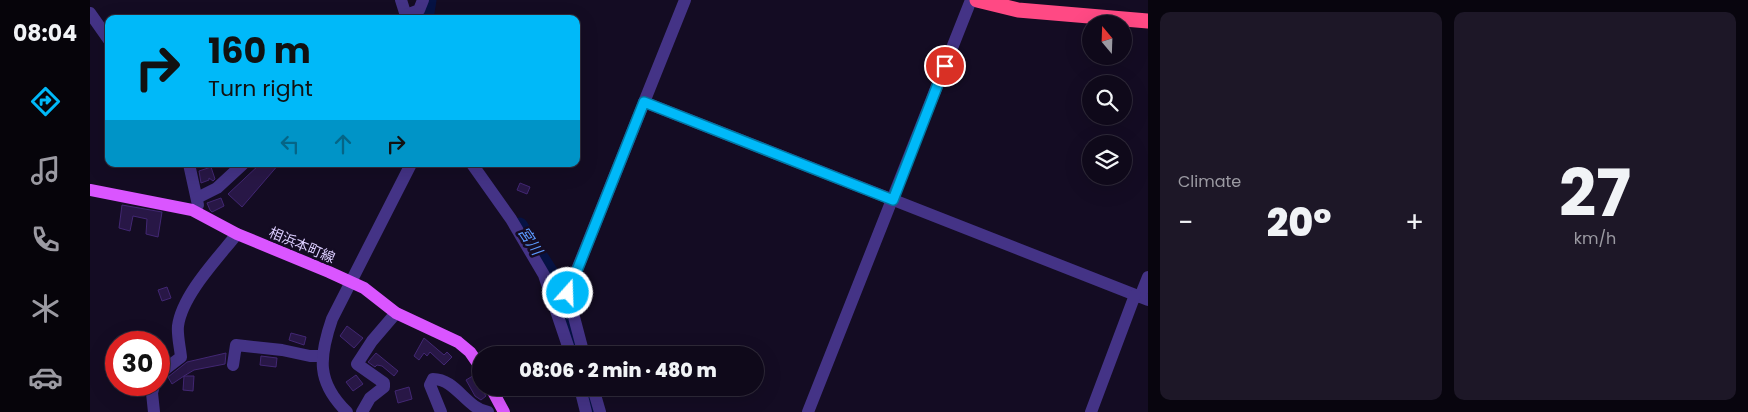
<!DOCTYPE html>
<html lang="en">
<head>
<meta charset="utf-8">
<style>
  :root { --surface:#0f091a; --page:#1d1727; --text:#f1f3f6; --muted:#9b9aa2; --line:#2f2a39; --accent:#00b9f9 }
  body { margin:0; font-family:Poppins,"Noto Sans JP",sans-serif; background:var(--page); color:var(--text); height:100vh; display:flex; flex-direction:column; font-size:19px; white-space:nowrap }
  * { box-sizing:border-box; margin:0 }
  p { font-size:16px; color:var(--muted) }
  .icon { flex:none; width:28px; height:28px; fill:none; stroke:currentColor; stroke-width:2; stroke-linecap:round; stroke-linejoin:round }
  .map { position:relative; flex:1; overflow:hidden }
  .panel { display:flex; flex-direction:column; gap:12px; padding:12px; background:#08050e; width:600px }
  .panel>* { flex:none }
  .guide { position:absolute; left:15px; top:15px; width:475px; height:152px; border-radius:10px; box-shadow:0 5px 20px #0002,0 0 0 1px var(--line); background:#00b9f9; color:#111; overflow:hidden }
  .needle { width:32px; rotate:341deg }
  .fabs { position:absolute; left:992px; top:15px; display:grid; gap:10px }
  .fabs a { display:grid; place-items:center; width:50px; height:50px; border-radius:50%; background:var(--surface); box-shadow:0 5px 20px #0002,0 0 0 1px var(--line); font-size:25px }
  .speed { position:absolute; left:15px; top:331px; display:flex; gap:10px; font-size:25px; font-weight:700; text-align:center }
  .speed>* { display:grid; place-content:center; width:65px; height:65px; border-radius:50%; background:var(--surface); box-shadow:0 5px 20px #0002,0 0 0 1px var(--line); line-height:1 }
  .speed .limit { border:8px solid #d22; background:#fff; color:#111 }
  .pin { position:absolute; display:grid; place-items:center; width:42px; height:42px; color:#fff; margin:-21px; border:2px solid #fff; border-radius:50%; box-shadow:0 1px 5px #0007 }
  .me { position:absolute; width:55px; margin:-28px; rotate:20deg; stroke-linejoin:round; filter:drop-shadow(0 0 4px #0008) }
  .turn { display:flex; align-items:center; gap:18px; height:105px; padding:0 20px; font-size:22px }
  .turn .icon { width:65px; height:65px; stroke-width:2.5 }
  .turn b { display:block; font-size:35px; line-height:42px }
  .lanes { display:flex; align-items:center; height:48px; padding:0 20px; background:#0003; justify-content:center; gap:25px; direction:ltr }
  .lanes .off { opacity:.35 }
  .big { font-size:38px; font-weight:800; line-height:1.1 }
  .panel .tile { flex:1; display:flex; flex-direction:column; justify-content:center; gap:8px; min-width:0; padding:0 18px; border-radius:10px; background:var(--page) }
  .panel .dial { align-items:center; gap:0 }
  .dial b { font-size:65px; line-height:1 }
  .heat { display:flex; justify-content:space-between; align-items:center; font-size:28px; direction:ltr }
  .panel .tiles { flex:1; display:grid; gap:12px; grid-template-columns:repeat(2,1fr) }
  .trip { position:absolute; left:382px; top:346px; width:292px; height:50px; border-radius:25px; background:var(--surface); box-shadow:0 5px 20px #0002,0 0 0 1px var(--line); font-weight:800; line-height:50px; text-align:center }
  main { display:flex; flex:1; min-height:0 }
  .dock { display:flex; flex-direction:column; width:90px; justify-content:space-around; align-items:center; background:#06040a; color:var(--muted) }
  .dock .icon { width:35px; height:35px }
  .dock .selected { color:var(--accent) }
  .dock b { font-size:22px; color:var(--text) }
  .map>svg:first-child { display:block }
</style>
</head>
<body>
<main>
<nav class="dock">
<b>08:04</b>
<svg class="icon selected" aria-label="directions" viewBox="0 0 24 24"><path d="M12 3l9 9-9 9-9-9zM9 14v-3h6M13 9l2 2-2 2"/></svg>
<svg class="icon" aria-label="music" viewBox="0 0 24 24"><path d="M9 18V5l10-2v13"/><circle cx="6" cy="18" r="3"/><circle cx="16" cy="16" r="3"/></svg>
<svg class="icon" aria-label="phone" viewBox="0 0 24 24"><path d="M5 4h4l2 5-3 2q2 4 5 5l2-3 5 2v4C11 20 4 13 5 4z"/></svg>
<svg class="icon" aria-label="climate" viewBox="0 0 24 24"><path d="M12 3v18M4 7l16 10M4 17L20 7"/></svg>
<svg class="icon" aria-label="car" viewBox="0 0 24 24"><path d="M5 17H2v-5l4-1 3-4h7l3 4 3 1v5h-3M9 17h6M6 11h13"/><circle cx="7" cy="17" r="2"/><circle cx="17" cy="17" r="2"/></svg>
</nav>
<div class="map">
<svg width="1058" height="412" viewBox="0 0 1058 412">
  <rect width="100%" height="100%" fill="#140c23"/>
  <g fill="none" stroke-linecap="round" stroke-linejoin="round">
    <g stroke="#061243" stroke-width="15">
      <polyline points="336,19 339,0"/>
      <polyline points="430,225 460,271 469,292 487,355"/>
      <polyline points="496,388 503,412"/>
    </g>
  </g>
  <g fill="#281746" stroke="#422773">
    <polygon points="170,164 189,164 152,207 138,194"/>
    <polygon points="121,167 125,179 123,181 119,178 119,180 111,183 109,171"/>
    <polygon points="430,183 440,187 437,194 427,190"/>
    <polygon points="131,198 134,206 122,212 120,210 117,203"/>
    <polygon points="32,205 72,212 68,237 56,234 57,219 43,216 40,231 29,228"/>
    <polygon points="77,287 81,298 72,301 68,290"/>
    <polygon points="257,326 273,338 264,348 250,336"/>
    <polygon points="201,333 216,337 214,345 199,340"/>
    <polygon points="334,338 354,355 357,352 362,357 354,365 340,352 337,356 334,353 329,360 324,356"/>
    <polygon points="136,353 135,364 104,370 94,376 104,376 103,391 93,390 94,376 82,384 78,377 97,362"/>
    <polygon points="286,353 308,371 304,376 292,366 287,365 285,367 278,362"/>
    <polygon points="171,356 187,358 186,367 170,365"/>
    <polygon points="386,374 391,380 391,388 396,396 391,400 385,396 376,380"/>
    <polygon points="266,375 273,384 263,391 256,382"/>
    <polygon points="319,387 322,399 308,403 305,391"/>
  </g>
  <g fill="none" stroke-linecap="round" stroke-linejoin="round">
    <g stroke="#443386" stroke-width="12">
      <polyline points="311,0 317,19"/>
      <polyline points="0,13 19,40"/>
      <polyline points="316,15 329,10 333,0"/>
      <polyline points="554,102 1058,300"/>
      <polyline points="99,164 108,205"/>
      <polyline points="382,164 421,219 454,275 481,355"/>
      <polyline points="107,198 127,188 153,164"/>
      <polyline points="1050,297 1058,277"/>
      <polyline points="494,355 479,298 480,287 595,0"/>
      <polyline points="143,365 146,345 192,350 220,356 232,356"/>
      <path d="M69,374L91,357C90,347 87,335 88,326C92,295 128,258 147,234"/>
      <polyline points="490,388 496,412"/>
      <polyline points="503,388 510,412"/>
      <polyline points="64,412 62,393 64,385"/>
      <path d="M257,412C226,382 229,357 242,319L321,164"/>
      <polyline points="272,412 280,398 294,387 294,383 267,364 282,341 306,313"/>
      <path d="M351,412L340,385L343,379C366,379 376,408 398,412"/>
      <polyline points="718,412 881,0"/>
      <polyline points="1001,412 1045,295"/>
    </g>
    <g stroke="#da55ff" stroke-width="12">
      <polyline points="0,190 102,210 147,234 239,272 274,288 306,313 368,342 380,352 391,368"/>
      <polyline points="401,388 414,412"/>
    </g>
    <polyline stroke="#ff4984" stroke-width="15" points="887,0 928,10 1058,21"/>
  </g>
  <g fill="none" stroke-linecap="round" stroke-linejoin="round">
    <g stroke="#0078a2" stroke-width="12">
      <polyline id="route" points="478,293 554,102 803,200 855,66"/>
    </g>
    <use href="#route" stroke="#00b9f9" stroke-width="9"/>
  </g>
  <g text-anchor="middle" stroke-width="5" stroke-linejoin="round" paint-order="stroke">
    <g font-size="14" fill="#dcceff" stroke="#140c23">
      <text transform="translate(212 245) rotate(23)" y="5">相浜本町線</text>
    </g>
    <g font-size="15" font-style="italic" fill="#5c9aff" stroke="#140c23">
      <text transform="translate(440 241) rotate(56)" y="5">宮川</text>
    </g>
  </g>
</svg>
<div class="fabs">
<a><svg class="needle" viewBox="-14 -14 28 28"><path d="M0-13l5 13h-10z" fill="#e53935"/><path d="M0 13l5-13h-10z" fill="#9b9aa2"/></svg></a>
<a><svg class="icon" aria-label="search" viewBox="0 0 24 24"><circle cx="10" cy="10" r="6"/><path d="M15 15l6 6"/></svg></a>
<a><svg class="icon" aria-label="layers" viewBox="0 0 24 24"><path d="M12 4l9 5-9 5-9-5zM3 14l9 5 9-5"/></svg></a>
</div>
<div class="speed"><div class="limit">30</div></div>
<div class="pin" style="left:855px;top:66px;background:#d93025"><svg class="icon" aria-label="arrive" viewBox="0 0 24 24"><path d="M6 21V4h12l-3 4 3 4H6"/></svg></div>
<svg class="me" style="left:478px;top:293px" viewBox="-20 -20 40 40"><circle r="17" fill="#00b9f9" stroke="#fff" stroke-width="3"/><path d="M0-11L8 9 0 5-8 9z" fill="#fff"/></svg>
<div class="trip">08:06 · 2 min · 480 m</div>
<div class="guide">
<div class="turn"><svg class="icon" aria-label="right" viewBox="0 0 24 24"><path d="M7 20v-9h11M14 6l5 5-5 5"/></svg><div><b>160 m</b>Turn right</div></div>
<div class="lanes"><svg class="icon off" aria-label="left" viewBox="0 0 24 24"><path d="M17 20v-9H6M10 6l-5 5 5 5"/></svg><svg class="icon off" aria-label="ahead" viewBox="0 0 24 24"><path d="M12 20V5M6 11l6-6 6 6"/></svg><svg class="icon" aria-label="right" viewBox="0 0 24 24"><path d="M7 20v-9h11M14 6l5 5-5 5"/></svg></div>
</div>
</div>
<section class="panel">
<div class="tiles">
<div class="tile"><p>Climate</p>
<div class="heat"><a>−</a><b class="big">20°</b><a>+</a></div>
</div>
<div class="tile dial"><b>27</b><p>km/h</p></div>
</div>
</section>
</main>
</body>
</html>
